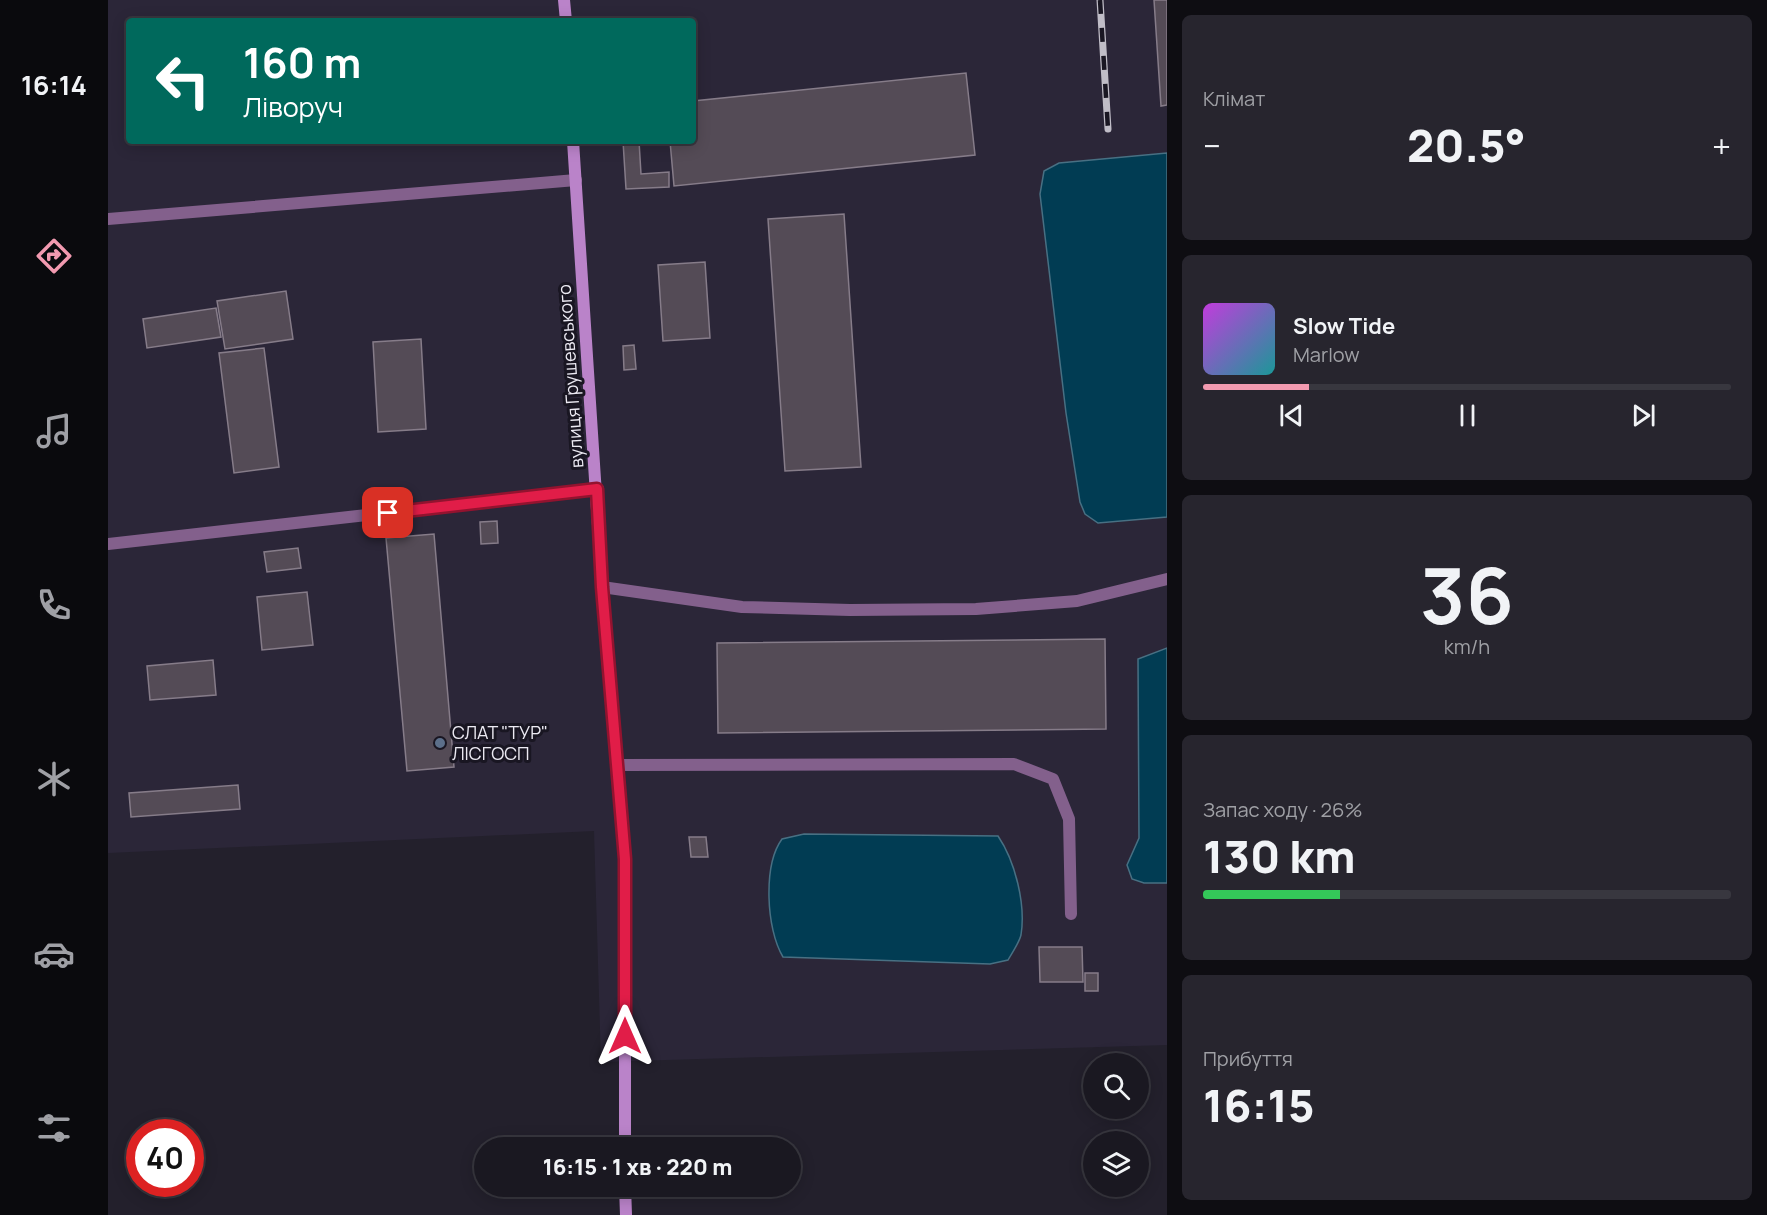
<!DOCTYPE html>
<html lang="uk">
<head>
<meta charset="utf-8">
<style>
  :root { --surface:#1a1821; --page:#27252e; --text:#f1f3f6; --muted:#9fa0a5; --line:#38373f; --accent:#f29ab0 }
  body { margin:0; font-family:Manrope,sans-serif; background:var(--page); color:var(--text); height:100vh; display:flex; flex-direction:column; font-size:22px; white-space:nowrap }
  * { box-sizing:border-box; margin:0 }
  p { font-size:20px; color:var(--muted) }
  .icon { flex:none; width:33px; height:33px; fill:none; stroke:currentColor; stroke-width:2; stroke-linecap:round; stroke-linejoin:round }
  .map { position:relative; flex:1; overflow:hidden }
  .details { display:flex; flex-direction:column; gap:15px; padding:15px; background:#0e0d12; width:600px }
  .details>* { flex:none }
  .hud { position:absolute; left:18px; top:18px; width:570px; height:126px; border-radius:6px; box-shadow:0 3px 15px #0003,0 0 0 2px var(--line); background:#00695c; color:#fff; overflow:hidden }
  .controls { position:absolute; left:975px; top:1053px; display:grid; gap:12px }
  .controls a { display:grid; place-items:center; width:66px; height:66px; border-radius:50%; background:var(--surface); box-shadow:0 3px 15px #0003,0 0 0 2px var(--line); font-size:30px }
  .speed { position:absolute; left:18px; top:1119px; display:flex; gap:12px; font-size:30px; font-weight:700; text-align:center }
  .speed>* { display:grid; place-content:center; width:78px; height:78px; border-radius:50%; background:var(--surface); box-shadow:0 3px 15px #0003,0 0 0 2px var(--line); line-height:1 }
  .speed .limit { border:9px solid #d22; background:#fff; color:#111 }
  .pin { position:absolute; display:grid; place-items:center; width:51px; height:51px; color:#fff; margin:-26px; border-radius:12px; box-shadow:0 3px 9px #0006 }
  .me { position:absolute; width:66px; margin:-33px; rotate:0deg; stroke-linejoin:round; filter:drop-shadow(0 0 4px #0008) }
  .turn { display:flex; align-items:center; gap:21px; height:126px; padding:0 18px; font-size:27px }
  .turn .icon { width:78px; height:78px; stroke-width:2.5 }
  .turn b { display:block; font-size:42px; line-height:51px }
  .big { font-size:45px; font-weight:800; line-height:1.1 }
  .details .tile { flex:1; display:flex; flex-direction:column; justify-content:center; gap:9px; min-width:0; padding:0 21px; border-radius:9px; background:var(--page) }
  .details .dial { align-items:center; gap:0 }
  .dial b { font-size:78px; line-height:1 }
  .song { display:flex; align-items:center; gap:18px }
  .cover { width:72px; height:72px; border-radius:9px; background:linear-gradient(135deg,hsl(290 70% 55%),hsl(180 70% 35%)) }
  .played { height:6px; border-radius:3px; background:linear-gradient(90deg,var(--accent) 20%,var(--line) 20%) }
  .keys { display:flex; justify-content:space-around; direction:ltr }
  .heat { display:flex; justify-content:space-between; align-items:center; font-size:33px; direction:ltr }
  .charge { height:9px; border-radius:4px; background:linear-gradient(90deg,#34c759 26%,var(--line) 0) }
  .trip { position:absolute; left:366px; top:1137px; width:327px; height:60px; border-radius:30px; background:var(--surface); box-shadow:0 3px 15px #0003,0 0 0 2px var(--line); font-weight:800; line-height:60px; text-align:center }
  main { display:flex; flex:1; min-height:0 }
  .dock { display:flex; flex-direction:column; width:108px; justify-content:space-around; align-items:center; background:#0a0a0d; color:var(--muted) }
  .dock .icon { width:42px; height:42px }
  .dock .selected { color:var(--accent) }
  .dock b { font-size:27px; color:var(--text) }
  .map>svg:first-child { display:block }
</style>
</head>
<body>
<main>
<nav class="dock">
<b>16:14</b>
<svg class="icon selected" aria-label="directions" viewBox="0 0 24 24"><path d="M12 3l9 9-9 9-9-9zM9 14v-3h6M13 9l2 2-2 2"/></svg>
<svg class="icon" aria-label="music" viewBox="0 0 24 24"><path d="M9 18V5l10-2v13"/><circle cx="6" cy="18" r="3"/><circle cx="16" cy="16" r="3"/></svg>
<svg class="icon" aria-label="phone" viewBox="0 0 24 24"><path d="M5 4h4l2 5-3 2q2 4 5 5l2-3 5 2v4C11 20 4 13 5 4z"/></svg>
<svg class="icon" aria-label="climate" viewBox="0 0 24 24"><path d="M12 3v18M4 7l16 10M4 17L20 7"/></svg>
<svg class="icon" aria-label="car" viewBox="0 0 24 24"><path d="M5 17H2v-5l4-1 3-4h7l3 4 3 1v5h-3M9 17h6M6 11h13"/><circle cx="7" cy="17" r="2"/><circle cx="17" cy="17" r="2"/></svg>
<svg class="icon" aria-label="filters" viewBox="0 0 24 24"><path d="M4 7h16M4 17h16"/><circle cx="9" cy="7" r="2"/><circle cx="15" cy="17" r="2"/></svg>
</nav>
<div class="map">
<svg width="1059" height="1215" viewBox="0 0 1059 1215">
  <rect width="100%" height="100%" fill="#23202c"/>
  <path fill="#2b2638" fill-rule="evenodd" d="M0,0H1059V1045L493,1062L486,831L0,853ZM21,21H585V141H21Z"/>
  <g fill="#013c53" stroke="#487083" stroke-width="1.5">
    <polygon points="1059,153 1059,517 990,523 977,514 972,502 958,413 932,194 936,171 951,163"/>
    <polygon points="1059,648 1059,883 1036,883 1024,879 1019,865 1031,838 1030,659"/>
    <path d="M696,834L890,836C907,861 918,904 913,935C911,943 904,953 900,960L882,964L675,957C658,929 655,865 674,839Z"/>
  </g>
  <g fill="#544b56" stroke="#867c89" stroke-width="1.5">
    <polygon points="1046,0 1059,0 1059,105 1053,106"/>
    <polygon points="858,73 867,155 566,186 562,141 585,141 585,101"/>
    <polygon points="515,141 531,141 533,174 561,172 561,187 518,189"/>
    <polygon points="736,214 753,467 677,471 660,219"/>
    <polygon points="597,262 602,338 555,341 550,265"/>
    <polygon points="178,291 185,339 117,349 109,301"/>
    <polygon points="108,308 113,337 39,348 35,319"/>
    <polygon points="313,339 318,429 270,432 265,342"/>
    <polygon points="526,345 528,369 516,370 515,346"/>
    <polygon points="156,348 171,467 126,473 111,353"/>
    <polygon points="389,521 390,543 373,544 372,522"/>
    <polygon points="326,534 346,767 299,771 278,538"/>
    <polygon points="190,548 193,568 159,572 156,552"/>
    <polygon points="199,592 205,645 154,650 149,597"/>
    <polygon points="997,639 998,729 610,733 609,643"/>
    <polygon points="105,660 108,695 42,700 39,666"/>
    <polygon points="130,785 132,809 23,817 21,793"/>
    <polygon points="581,837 598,837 600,857 583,857"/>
    <polygon points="931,947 974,947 975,982 932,982"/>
    <rect x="977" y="973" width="13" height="18"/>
  </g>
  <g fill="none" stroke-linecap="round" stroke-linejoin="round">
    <g stroke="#83608c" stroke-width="12">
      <polyline points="0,544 490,489"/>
      <polyline points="510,765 906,764 945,779 961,819 963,914"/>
    </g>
    <g stroke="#83608c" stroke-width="12">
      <polyline points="0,219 468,180"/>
      <polyline points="494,587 634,607 742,610 868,609 969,601 1059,579"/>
    </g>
    <g stroke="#ba83c9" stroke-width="12">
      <polyline points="456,0 458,21"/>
      <polyline points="465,141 494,587 517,859 517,1148"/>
      <polyline points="517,1186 518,1215"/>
    </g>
    <g stroke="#c0bdc7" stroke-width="7">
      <polyline id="rail" points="992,0 1000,129"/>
    </g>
    <use href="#rail" stroke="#191622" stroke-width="4.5" stroke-dasharray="14" stroke-linecap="butt"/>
  </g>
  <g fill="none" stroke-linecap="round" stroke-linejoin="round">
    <g stroke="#92132f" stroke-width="15">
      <polyline id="route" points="280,513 489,489 494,587 517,859 517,1036"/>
    </g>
    <use href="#route" stroke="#e11d48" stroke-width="10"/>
  </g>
  <circle fill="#5c6f8a" stroke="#191622" stroke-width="2" cx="332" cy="743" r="6"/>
  <g text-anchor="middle" stroke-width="6" stroke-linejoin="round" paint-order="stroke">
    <g font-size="18" fill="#eceaf3" stroke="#191622">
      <text transform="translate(463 376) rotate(-94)" y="6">вулиця Грушевського</text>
    </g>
    <g font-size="18" fill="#eceaf3" stroke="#191622" text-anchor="start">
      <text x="344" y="739">СЛАТ "ТУР"<tspan x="344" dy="21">ЛІСГОСП</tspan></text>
    </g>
  </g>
</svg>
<div class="controls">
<a><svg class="icon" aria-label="search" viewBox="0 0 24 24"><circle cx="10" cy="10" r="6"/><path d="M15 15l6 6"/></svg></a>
<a><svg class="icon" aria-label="layers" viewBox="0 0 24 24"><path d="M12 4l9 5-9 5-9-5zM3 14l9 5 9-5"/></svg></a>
</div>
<div class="speed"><div class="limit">40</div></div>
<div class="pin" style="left:280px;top:513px;background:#d93025"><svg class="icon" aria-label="arrive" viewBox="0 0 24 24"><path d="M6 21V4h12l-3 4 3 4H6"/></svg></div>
<svg class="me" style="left:517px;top:1036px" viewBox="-20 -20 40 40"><path d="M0-17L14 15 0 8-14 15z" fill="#e11d48" stroke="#fff" stroke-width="4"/></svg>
<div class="trip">16:15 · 1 хв · 220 m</div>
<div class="hud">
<div class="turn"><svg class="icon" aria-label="left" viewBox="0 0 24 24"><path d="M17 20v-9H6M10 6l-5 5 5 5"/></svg><div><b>160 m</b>Ліворуч</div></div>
</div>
</div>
<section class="details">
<div class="tile"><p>Клімат</p>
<div class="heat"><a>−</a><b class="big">20.5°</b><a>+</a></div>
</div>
<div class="tile">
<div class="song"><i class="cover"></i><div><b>Slow Tide</b><p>Marlow</p></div></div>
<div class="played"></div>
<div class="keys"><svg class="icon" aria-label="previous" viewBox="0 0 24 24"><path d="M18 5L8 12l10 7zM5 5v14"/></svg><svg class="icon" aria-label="pause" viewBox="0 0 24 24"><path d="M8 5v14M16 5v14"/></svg><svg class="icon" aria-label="next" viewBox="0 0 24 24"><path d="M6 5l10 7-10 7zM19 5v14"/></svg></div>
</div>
<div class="tile dial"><b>36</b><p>km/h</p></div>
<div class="tile"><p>Запас ходу · 26%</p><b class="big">130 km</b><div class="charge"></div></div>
<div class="tile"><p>Прибуття</p><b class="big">16:15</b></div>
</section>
</main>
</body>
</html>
